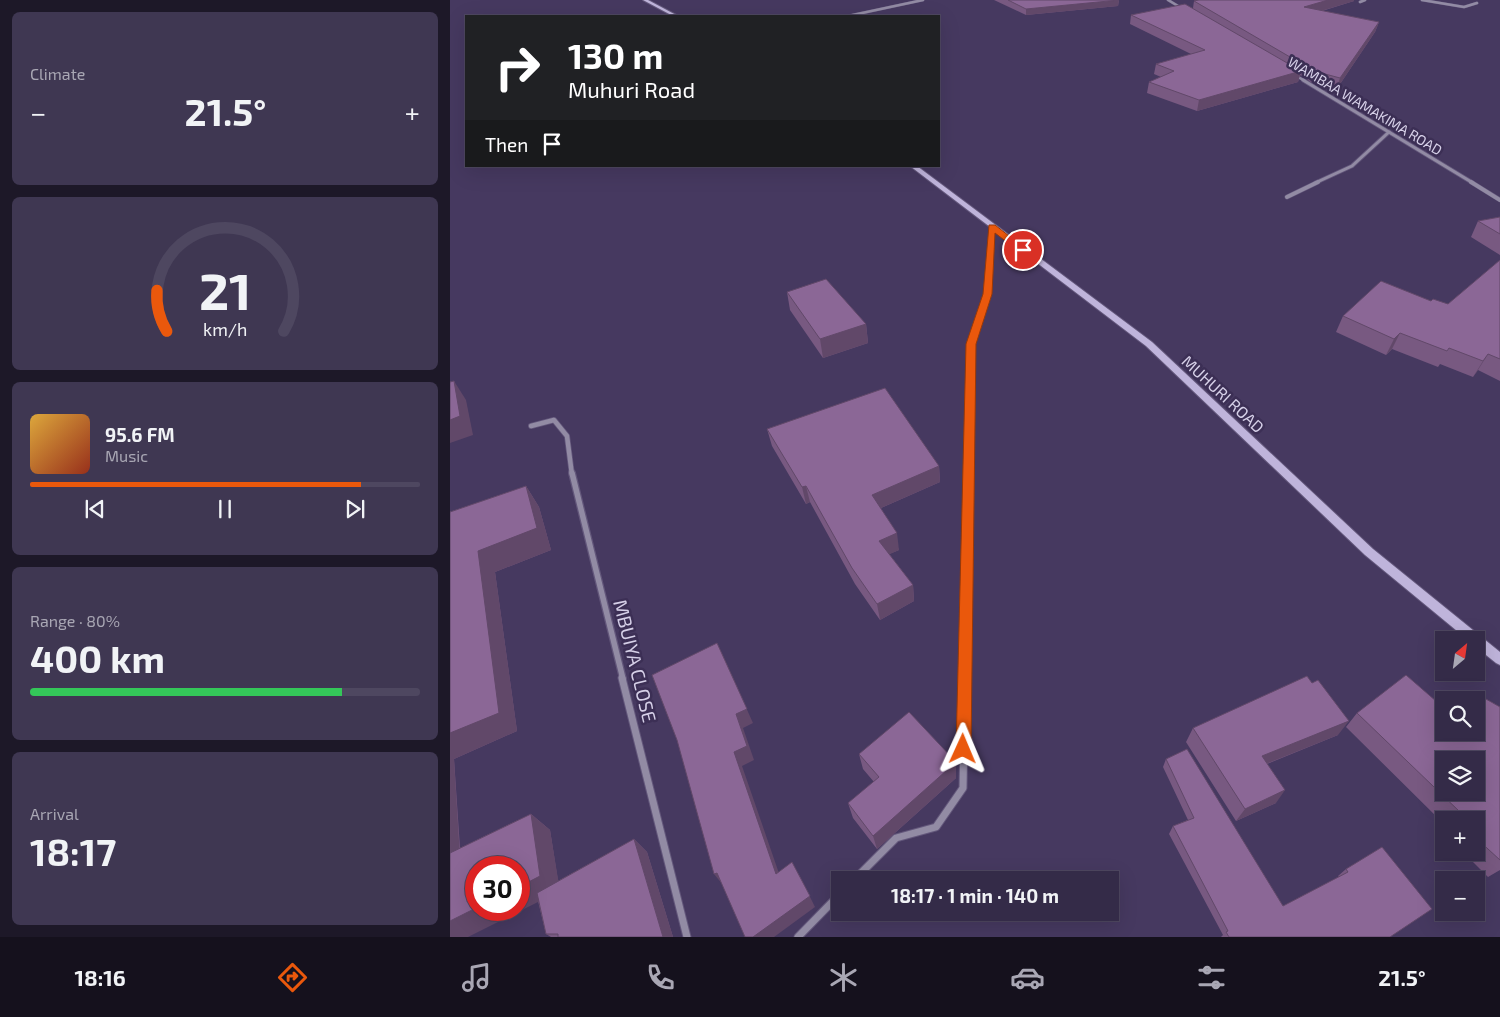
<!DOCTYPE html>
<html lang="en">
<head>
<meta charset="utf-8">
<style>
  :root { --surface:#342b48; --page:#3f3752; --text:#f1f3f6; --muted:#a9a7b4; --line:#4e4760; --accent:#ea580c }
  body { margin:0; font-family:"Exo 2",sans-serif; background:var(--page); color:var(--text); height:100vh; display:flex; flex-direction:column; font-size:19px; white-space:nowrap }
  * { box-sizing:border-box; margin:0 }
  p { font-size:16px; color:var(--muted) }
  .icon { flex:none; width:28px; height:28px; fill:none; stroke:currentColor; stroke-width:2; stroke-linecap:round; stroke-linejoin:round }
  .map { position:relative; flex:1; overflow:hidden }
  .sheet { display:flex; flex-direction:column; gap:12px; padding:12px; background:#1d1828; width:450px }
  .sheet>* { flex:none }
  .guide { position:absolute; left:15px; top:15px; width:475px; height:152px; border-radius:0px; box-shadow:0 5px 20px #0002,0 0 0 1px var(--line); background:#202124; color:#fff; overflow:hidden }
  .needle { width:32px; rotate:29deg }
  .buttons { position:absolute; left:985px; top:631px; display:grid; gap:10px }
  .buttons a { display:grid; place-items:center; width:50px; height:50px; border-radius:0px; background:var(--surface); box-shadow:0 5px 20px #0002,0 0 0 1px var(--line); font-size:25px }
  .speed { position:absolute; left:15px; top:856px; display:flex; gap:10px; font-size:25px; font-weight:700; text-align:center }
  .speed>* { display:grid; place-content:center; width:65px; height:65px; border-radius:50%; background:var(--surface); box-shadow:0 5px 20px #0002,0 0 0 1px var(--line); line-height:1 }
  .speed .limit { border:8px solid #d22; background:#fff; color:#111 }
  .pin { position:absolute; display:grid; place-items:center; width:42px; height:42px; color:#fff; margin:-21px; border:2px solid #fff; border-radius:50%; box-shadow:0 1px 5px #0007 }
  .me { position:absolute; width:55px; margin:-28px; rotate:1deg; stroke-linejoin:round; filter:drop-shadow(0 0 4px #0008) }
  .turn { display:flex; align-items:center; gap:18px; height:105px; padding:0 20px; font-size:22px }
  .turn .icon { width:65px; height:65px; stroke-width:2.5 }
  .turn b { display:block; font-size:35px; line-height:42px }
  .then { display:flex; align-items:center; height:48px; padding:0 20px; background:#0003; gap:10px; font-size:19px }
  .big { font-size:38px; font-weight:700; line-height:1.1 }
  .sheet .tile { flex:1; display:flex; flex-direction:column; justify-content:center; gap:8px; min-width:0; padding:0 18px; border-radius:8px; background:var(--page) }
  .sheet .dial { align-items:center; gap:0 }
  .dial svg { height:130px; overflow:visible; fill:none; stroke:var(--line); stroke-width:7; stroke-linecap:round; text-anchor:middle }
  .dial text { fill:var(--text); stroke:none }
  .song { display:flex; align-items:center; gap:15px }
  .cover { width:60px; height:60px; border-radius:8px; background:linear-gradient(135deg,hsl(40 70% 55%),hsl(10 70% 35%)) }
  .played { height:5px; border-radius:2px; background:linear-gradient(90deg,var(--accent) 85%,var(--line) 85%) }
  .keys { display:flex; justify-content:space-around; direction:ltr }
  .heat { display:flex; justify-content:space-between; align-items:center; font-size:28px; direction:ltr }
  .charge { height:8px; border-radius:4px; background:linear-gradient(90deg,#34c759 80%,var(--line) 0) }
  .trip { position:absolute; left:381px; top:871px; width:288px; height:50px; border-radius:0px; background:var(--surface); box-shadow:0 5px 20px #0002,0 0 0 1px var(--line); font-weight:700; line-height:50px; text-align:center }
  .dock { display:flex; height:80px; justify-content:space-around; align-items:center; background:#15111d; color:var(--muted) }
  .dock .icon { width:35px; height:35px }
  .dock .active { color:var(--accent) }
  .dock b { font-size:22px; color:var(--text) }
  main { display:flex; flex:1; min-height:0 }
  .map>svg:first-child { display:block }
</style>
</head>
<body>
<main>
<section class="sheet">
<div class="tile"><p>Climate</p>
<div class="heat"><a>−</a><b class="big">21.5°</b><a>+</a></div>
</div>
<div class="tile dial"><svg viewBox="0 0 100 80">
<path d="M14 69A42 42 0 1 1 86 69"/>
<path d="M14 69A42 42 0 0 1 8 44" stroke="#ea580c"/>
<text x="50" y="56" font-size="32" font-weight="700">21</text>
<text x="50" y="72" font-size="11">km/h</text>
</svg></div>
<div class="tile">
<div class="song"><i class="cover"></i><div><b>95.6 FM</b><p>Music</p></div></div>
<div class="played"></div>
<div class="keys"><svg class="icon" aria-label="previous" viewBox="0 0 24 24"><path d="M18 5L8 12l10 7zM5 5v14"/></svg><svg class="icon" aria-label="pause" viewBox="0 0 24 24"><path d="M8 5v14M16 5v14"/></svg><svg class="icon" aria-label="next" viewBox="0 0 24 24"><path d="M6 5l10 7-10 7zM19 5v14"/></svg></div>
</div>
<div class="tile"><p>Range · 80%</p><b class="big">400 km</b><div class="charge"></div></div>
<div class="tile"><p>Arrival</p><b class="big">18:17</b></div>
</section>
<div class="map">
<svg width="1050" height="937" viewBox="0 0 1050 937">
  <rect width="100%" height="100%" fill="#463960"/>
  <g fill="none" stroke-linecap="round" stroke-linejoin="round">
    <g stroke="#63577b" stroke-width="3">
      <g id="minor-far5">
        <polyline points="718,0 733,9"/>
        <polyline points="972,0 1014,7 1027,3"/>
        <polyline points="910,2 915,0"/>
        <polyline points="398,16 473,0"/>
        <polyline points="843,74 855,81"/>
      </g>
    </g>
    <g stroke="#63577b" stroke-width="4.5">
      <g id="minor-far4">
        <polyline points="853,80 1023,183"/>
        <polyline points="865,183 902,166 939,132"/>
      </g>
    </g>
    <g stroke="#63577b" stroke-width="5">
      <g id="minor-far3">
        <polyline points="1021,182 1050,200"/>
        <polyline points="837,197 868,182"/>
        <polyline points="532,312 538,295 542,227"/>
      </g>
    </g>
    <g stroke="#63577b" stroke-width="6">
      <g id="minor-far2">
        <polyline points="81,426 104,420 117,436 122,475"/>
        <polyline points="519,475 521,344 532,311"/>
      </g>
    </g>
    <g stroke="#63577b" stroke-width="8">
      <g id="minor-far1">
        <polyline points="122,473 173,679"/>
        <polyline points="515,679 519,473"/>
      </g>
    </g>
    <g stroke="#63577b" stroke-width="9">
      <g id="minor">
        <polyline points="172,678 237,937"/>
        <polyline points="404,880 446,838 486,827 513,788 515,678"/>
        <polyline points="348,937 390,894"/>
      </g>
    </g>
    <g stroke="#63577b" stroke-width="2">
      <g id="secondary">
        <polygon points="193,0 198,0 228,16 223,16"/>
        <polygon points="460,166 467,166 702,342 923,549 1050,652 1050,665 1046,663 1026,647 1026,640 1018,640 915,555 696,346"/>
      </g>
    </g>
    <use href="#minor-far5" stroke="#928ba4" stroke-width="2.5"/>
    <use href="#minor-far4" stroke="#928ba4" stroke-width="3"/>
    <use href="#minor-far3" stroke="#928ba4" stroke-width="4"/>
    <use href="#minor-far2" stroke="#928ba4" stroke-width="4.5"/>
    <use href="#minor-far1" stroke="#928ba4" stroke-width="5.5"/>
    <use href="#minor" stroke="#928ba4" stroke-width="7"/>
    <use href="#secondary" fill="#bfb4db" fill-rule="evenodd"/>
  </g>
  <g fill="#785981">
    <polygon points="544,0 669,0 668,6 576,15"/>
    <polygon points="749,0 904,0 904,1 872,11 929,22 925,32 886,90 861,82 850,75 848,82 747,111 697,93 699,82 711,77 704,74 706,64 741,54 680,24 681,15 743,8 744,1"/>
    <polygon points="1050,217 1050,255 1021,237 1028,221"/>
    <polygon points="1050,260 1050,381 1028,370 1023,377 990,364 988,367 942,349 936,355 886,332 893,316 998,304"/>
    <polygon points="337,292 416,324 418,343 373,358 340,310"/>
    <polygon points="317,429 489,466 490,482 431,508 449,550 439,554 463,585 464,601 430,620 405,584 360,502 356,504 322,446"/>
    <polygon points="76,486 89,507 101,550 45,572 67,731 4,759 10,848 81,814 100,830 108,881 184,839 197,852 223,937 101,937 96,934 88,901 0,937 0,512"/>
    <polygon points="1036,699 1050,707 1050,870 1038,877 1013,852 1026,852 1026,820 994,820 994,824 896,727 907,713 994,732 1026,732 1026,709"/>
    <polygon points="743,728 888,735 817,764 826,803 786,821 736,742"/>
    <polygon points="409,754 506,778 427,849 403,818 398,803 424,782 413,769"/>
    <polygon points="716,759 833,906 889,877 888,876 896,869 940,937 771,937 773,935 719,834 723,826 738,820 713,767"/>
    <polygon points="994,825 994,834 989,830"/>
  </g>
  <g fill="#614869">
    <polygon points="669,0 668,6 576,15 576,9"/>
    <polygon points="878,0 904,0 904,1 851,17 854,7"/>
    <polygon points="929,22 925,32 886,90 890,78"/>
    <polygon points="851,71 848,82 747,111 749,100"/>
    <polygon points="416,324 418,343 373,358 370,339"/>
    <polygon points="950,333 942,349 936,355 944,339"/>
    <polygon points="1038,354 1028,370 1023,377 1033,361"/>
    <polygon points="4,381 16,400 23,435 0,443 0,420"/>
    <polygon points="489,466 490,482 424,511 422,495"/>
    <polygon points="76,486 89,507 101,550 45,572 67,731 4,759 11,874 0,867 0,733 28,551"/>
    <polygon points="356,486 360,502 356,504 352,487"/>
    <polygon points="447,533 449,550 431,558 429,541"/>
    <polygon points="463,585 464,601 430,620 427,604"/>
    <polygon points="267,643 303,723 293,728 304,760 292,766 333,885 326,874 284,752"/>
    <polygon points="899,721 888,735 803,769 812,756"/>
    <polygon points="506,762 506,778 427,849 423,836"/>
    <polygon points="835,790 826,803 786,821 795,809"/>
    <polygon points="81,814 100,830 110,891 18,937 0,937 0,921 26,908 26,910 69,910 69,887"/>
    <polygon points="184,839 197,852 223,937 213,937"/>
    <polygon points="267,873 273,885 264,874"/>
    <polygon points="348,873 365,907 324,937 303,937"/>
  </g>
  <g fill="#8b6796" stroke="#614869" fill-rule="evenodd">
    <polygon points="558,0 669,0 576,9"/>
    <polygon points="749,0 878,0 854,7 929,22 890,78 864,71 744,1"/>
    <polygon points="735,4 851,71 749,100 699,82 724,71 706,64 755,50 681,15"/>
    <polygon points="1050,217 1050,234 1028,221"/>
    <polygon points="1050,260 1050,359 1038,354 1033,361 999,348 997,351 950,333 944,339 893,316 931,281 981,301 983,299 998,304"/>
    <polygon points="376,279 416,324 370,339 337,292"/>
    <polygon points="4,381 10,416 0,420 0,382"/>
    <polygon points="435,388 489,466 422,495 447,533 429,541 463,585 427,604 402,568 356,486 352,487 317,429"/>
    <polygon points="76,486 87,528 28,551 49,713 0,733 0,512"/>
    <polygon points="267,643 297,709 286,714 297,746 284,752 326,874 342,862 360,896 303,937 295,937 267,873 264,874 227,740 202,675"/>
    <path d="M956,675L994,708V732H1026V721L1036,699L1050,707V860L1026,838V820H1007L1005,817L1010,812L907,713ZM994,760H1026V792H994Z"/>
    <polygon points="857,676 862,683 868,680 899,721 812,756 835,790 795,809 743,728"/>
    <polygon points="459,712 506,762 423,836 398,803 429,777 409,754"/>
    <polygon points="737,749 833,906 898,872 896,869 932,847 982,909 940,937 779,937 776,932 778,931 723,826 744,818 716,759"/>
    <polygon points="81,814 90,876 69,887 69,868 26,868 26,908 0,921 0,853"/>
    <polygon points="184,839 213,937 108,937 108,934 96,934 87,893"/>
  </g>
  <polygon fill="#ea580c" stroke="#983908" points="539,225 545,225 577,250 570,252 545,233 542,294 526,344 521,749 519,755 513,757 508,755 506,749 516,344 533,294"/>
  <g text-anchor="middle" stroke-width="5" stroke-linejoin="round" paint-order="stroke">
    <g font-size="14" fill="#d6d0e8" stroke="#3c2f55">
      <text transform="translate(915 106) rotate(31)" y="5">WAMBAA WAMAKIMA ROAD</text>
    </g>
    <g font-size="16" fill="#d6d0e8" stroke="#3c2f55">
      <text transform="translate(773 394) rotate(43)" y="6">MUHURI ROAD</text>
    </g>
    <g font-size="19" fill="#d6d0e8" stroke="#3c2f55">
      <text transform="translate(185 661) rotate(76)" y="7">MBUIYA CLOSE</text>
    </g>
  </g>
</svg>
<div class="buttons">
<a><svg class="needle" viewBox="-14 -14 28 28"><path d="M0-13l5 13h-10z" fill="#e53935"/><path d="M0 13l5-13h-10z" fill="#a9a7b4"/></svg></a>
<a><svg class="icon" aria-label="search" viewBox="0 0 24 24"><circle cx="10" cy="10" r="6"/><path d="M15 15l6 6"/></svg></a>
<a><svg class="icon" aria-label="layers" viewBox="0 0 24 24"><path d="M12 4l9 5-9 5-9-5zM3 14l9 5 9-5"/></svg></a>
<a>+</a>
<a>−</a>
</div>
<div class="speed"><div class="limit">30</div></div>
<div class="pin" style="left:573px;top:250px;background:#d93025"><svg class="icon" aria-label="arrive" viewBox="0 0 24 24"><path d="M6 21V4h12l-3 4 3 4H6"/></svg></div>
<svg class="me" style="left:513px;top:749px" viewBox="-20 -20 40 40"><path d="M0-17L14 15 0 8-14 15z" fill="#ea580c" stroke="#fff" stroke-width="4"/></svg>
<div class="trip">18:17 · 1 min · 140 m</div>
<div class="guide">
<div class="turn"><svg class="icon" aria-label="right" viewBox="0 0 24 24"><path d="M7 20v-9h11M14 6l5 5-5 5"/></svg><div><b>130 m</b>Muhuri Road</div></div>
<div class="then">Then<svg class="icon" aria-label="arrive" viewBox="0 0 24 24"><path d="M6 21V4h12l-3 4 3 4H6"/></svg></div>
</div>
</div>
</main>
<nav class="dock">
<b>18:16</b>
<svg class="icon active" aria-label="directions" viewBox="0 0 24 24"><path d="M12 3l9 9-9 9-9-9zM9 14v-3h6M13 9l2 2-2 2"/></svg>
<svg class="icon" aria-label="music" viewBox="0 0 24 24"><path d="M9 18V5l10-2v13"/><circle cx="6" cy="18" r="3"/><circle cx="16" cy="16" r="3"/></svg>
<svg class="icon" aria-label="phone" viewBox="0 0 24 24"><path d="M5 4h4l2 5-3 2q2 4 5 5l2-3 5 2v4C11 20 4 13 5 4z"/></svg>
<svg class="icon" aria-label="climate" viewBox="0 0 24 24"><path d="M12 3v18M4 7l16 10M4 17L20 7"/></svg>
<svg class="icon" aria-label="car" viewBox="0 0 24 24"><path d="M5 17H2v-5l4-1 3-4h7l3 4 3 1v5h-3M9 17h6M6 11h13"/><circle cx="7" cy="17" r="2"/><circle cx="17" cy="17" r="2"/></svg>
<svg class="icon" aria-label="filters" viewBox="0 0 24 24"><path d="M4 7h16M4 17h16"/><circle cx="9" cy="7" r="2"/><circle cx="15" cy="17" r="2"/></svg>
<b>21.5°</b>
</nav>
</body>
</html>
